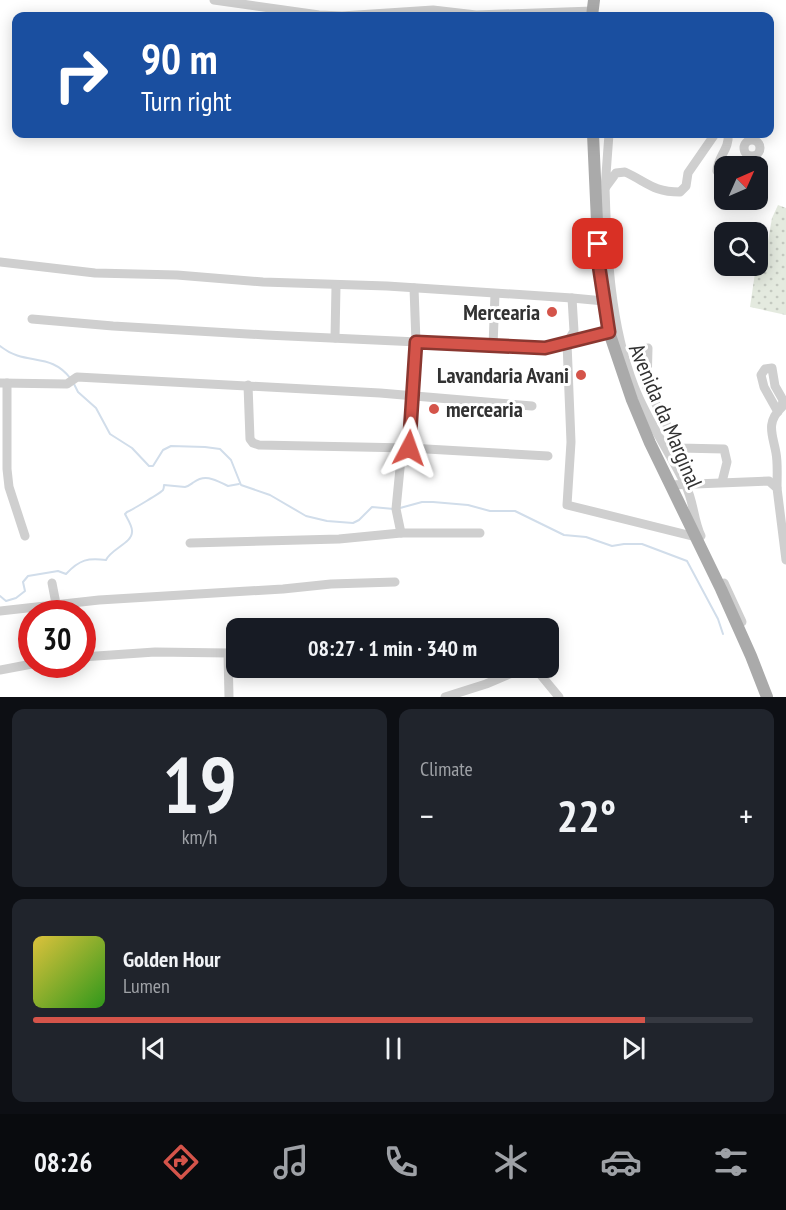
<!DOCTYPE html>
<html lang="en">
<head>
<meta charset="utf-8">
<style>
  :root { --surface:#171b24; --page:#20242c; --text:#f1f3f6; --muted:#9ea1a6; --line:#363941; --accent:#d4544a }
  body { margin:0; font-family:"PT Sans Narrow",sans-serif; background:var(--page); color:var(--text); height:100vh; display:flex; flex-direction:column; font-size:22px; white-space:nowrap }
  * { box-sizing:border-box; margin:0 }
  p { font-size:20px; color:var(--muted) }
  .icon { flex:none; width:33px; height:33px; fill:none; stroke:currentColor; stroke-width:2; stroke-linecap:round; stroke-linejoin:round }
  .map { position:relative; height:697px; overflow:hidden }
  .side { display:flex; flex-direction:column; gap:12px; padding:12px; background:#0d0f14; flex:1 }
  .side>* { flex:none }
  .top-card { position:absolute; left:12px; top:12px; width:762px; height:126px; border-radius:12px; box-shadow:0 3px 15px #0003; background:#1a4fa0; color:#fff; overflow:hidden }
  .needle { width:39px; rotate:45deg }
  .tools { position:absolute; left:714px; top:156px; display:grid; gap:12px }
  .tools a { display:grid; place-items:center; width:54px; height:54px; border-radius:12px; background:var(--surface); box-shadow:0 3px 15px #0003; font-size:30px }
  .speed { position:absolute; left:18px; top:600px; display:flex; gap:12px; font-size:30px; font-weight:700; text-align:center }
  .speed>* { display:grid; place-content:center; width:78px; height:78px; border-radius:50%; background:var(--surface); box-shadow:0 3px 15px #0003; line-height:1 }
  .speed .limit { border:9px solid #d22; background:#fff; color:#111 }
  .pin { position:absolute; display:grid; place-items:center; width:51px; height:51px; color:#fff; margin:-26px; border-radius:12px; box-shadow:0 3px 9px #0006 }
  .me { position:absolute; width:66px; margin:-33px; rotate:4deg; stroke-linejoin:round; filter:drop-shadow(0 0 4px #0008) }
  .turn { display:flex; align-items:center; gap:21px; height:126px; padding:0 30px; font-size:27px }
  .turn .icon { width:78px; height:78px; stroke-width:2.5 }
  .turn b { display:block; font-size:42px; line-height:51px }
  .big { font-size:45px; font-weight:800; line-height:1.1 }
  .side .widget { flex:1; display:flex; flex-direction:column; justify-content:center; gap:9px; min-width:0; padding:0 21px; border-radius:12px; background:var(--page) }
  .side .dial { align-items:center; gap:0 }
  .dial b { font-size:78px; line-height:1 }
  .song { display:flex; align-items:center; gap:18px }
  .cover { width:72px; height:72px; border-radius:9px; background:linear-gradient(135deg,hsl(50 70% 55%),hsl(110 70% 35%)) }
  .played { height:6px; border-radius:3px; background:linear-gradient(90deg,var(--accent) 85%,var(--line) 85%) }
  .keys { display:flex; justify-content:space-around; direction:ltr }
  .heat { display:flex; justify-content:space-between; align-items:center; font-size:33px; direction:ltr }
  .side .tiles { flex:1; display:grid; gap:12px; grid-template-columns:1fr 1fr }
  .widget:last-child { grid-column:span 2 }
  .trip { position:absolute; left:226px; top:618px; width:333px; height:60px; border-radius:12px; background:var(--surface); box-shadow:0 3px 15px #0003; font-weight:800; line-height:60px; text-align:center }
  .tabs { display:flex; height:96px; justify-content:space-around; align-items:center; background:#090b0e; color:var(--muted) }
  .tabs .icon { width:42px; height:42px }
  .tabs .on { color:var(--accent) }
  .tabs b { font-size:27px; color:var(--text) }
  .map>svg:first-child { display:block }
</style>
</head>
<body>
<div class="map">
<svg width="786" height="697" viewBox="0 0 786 697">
  <defs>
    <pattern id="park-dots" width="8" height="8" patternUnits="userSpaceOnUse" patternTransform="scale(1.5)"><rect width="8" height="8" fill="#e4eadf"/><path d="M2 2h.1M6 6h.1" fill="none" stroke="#c4c9c0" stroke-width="1.8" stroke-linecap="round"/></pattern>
  </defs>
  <rect width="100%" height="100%" fill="#fff"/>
  <polygon fill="url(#park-dots)" points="778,205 786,208 786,315 750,307 756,266 758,266 758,259 768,241 772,218"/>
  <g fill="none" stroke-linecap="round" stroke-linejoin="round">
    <g stroke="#d1ddea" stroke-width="2">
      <path d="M0,346C26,367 50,351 71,379"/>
      <polyline points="74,384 78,392 96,408 110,434 132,448 149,466 153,466 163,450 171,446 205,447 220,449 231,460 241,485 270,495 306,516 327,521 353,523 359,520 372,507 394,509"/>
      <polyline points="400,508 422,502 433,502 468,505 490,511 515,511 564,535 586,537 612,546 624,544 642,544 687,561 718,619 723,634"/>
      <path d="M0,596L6,601L16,598L25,591L23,582L28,576L58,571L66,574C80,559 88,558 106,560C111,549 132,543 132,532C133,527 127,518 125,514L127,512C132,510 162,492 163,490C164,488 164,486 164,485L185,487C189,486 191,484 194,482C206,473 217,481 228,486L239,484"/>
    </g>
    <g stroke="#cfcfcf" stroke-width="9">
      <polyline points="214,0 319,15 342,16 433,10 476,15 593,11"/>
      <path d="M609,134L605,188L616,173L625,172C647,182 653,192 680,192L686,186L688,173L715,134"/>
      <circle cx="752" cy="148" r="8"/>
      <path d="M724,178L717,171C717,157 730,149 728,134"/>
      <path d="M605,188C607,254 610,324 634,386C647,420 669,451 685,484C694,501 693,519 701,536"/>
      <polyline points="0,262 95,273 177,275 263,282 387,286 572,298"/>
      <polyline points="604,301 572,298 574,331 567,343 571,442 567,505 696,537"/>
      <polyline points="32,319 113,326 266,335 545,348 609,332"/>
      <polyline points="335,338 336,286"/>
      <polyline points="493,346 495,294"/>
      <polyline points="648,348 647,387 679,448 724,449 727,462 722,482"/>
      <polyline points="0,383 67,384 77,377 380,393 532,406"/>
      <polyline points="7,383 7,469 9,487 25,536"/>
      <polyline points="248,385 250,439 253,443 259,445 409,448 548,456"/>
      <polyline points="409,448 416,342 414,288"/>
      <polyline points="670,485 769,481 777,488 786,560"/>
      <path d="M777,488C777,476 778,464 776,453C773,435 765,423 782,407L783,400L775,386L772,368L765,369L761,375L764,387L778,412"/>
      <polyline points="401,533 396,509 402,448"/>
      <polyline points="190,543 339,539 401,533 480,533"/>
      <polyline points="52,583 58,614"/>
      <polyline points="724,583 742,622"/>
      <polyline points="0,611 99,600 283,589 331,584 395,582"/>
      <path d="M448,628C461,626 500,621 510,628"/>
      <polyline points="82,657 155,652 228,653 229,697"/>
      <polyline points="535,668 559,697"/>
      <polyline points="0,670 32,664"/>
      <polyline points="445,697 486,684 524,668"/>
    </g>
    <g stroke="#aaa" stroke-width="12">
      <polyline points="592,16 594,0"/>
      <polyline points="593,134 599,266 609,332 632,400 650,443 721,589 751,656 767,697"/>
    </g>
  </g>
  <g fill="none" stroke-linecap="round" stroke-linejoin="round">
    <g stroke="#8a3730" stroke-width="15">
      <polyline id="route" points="409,448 416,342 545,348 609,332 599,266 598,244"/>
    </g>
    <use href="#route" stroke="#d4544a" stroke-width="10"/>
  </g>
  <g fill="#d4544a" stroke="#fff" stroke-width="2">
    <circle cx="552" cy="312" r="6"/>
    <circle cx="581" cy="375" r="6"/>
    <circle cx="434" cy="409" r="6"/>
  </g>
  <g text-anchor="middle" stroke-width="6" stroke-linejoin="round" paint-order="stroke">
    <g font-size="22" font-weight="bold" fill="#323232" stroke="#fff" text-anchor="end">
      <text x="540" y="320">Mercearia</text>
      <text x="569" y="383">Lavandaria Avani</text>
      <text x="446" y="417" text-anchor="start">mercearia</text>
    </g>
    <g font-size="22" fill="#323232" stroke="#fff">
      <text transform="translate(666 416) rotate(67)" y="8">Avenida da Marginal</text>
    </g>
  </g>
</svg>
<div class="tools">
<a><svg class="needle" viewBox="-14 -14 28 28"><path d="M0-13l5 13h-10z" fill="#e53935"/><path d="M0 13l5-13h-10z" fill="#9ea1a6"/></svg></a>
<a><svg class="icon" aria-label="search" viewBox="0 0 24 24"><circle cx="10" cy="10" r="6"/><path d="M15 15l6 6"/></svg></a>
</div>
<div class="speed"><div class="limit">30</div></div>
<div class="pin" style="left:598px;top:244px;background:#d93025"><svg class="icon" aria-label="arrive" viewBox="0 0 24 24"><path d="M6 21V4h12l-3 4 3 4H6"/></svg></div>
<svg class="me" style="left:409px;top:448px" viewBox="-20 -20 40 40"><path d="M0-17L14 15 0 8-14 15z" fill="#d4544a" stroke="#fff" stroke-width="4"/></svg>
<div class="trip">08:27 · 1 min · 340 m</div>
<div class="top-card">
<div class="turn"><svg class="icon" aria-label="right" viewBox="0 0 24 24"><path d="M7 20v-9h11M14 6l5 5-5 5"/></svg><div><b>90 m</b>Turn right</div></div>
</div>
</div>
<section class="side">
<div class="tiles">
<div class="widget dial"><b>19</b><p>km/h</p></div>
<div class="widget"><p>Climate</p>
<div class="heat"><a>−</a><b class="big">22°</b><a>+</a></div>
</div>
<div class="widget">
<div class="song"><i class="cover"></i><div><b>Golden Hour</b><p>Lumen</p></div></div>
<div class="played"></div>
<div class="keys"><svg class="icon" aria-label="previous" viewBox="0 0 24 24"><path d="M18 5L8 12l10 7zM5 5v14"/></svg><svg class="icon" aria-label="pause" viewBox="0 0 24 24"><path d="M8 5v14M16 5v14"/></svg><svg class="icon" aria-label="next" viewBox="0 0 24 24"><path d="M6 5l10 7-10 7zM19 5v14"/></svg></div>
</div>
</div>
</section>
<nav class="tabs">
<b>08:26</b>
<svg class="icon on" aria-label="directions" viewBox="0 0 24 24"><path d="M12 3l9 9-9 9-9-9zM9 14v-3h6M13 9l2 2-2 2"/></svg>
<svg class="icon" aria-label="music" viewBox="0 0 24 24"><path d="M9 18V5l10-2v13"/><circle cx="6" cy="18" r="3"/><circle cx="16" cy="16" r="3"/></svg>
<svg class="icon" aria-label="phone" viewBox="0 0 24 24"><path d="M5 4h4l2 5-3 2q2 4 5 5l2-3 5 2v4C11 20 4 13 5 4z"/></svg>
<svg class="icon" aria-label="climate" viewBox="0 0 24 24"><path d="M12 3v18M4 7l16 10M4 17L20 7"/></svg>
<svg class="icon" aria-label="car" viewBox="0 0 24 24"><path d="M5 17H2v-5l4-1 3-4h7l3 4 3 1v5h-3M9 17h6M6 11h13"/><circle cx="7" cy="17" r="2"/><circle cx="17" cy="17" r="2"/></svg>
<svg class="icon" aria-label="filters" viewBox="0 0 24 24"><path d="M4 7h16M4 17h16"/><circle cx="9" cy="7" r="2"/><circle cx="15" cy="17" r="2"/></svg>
</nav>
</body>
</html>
